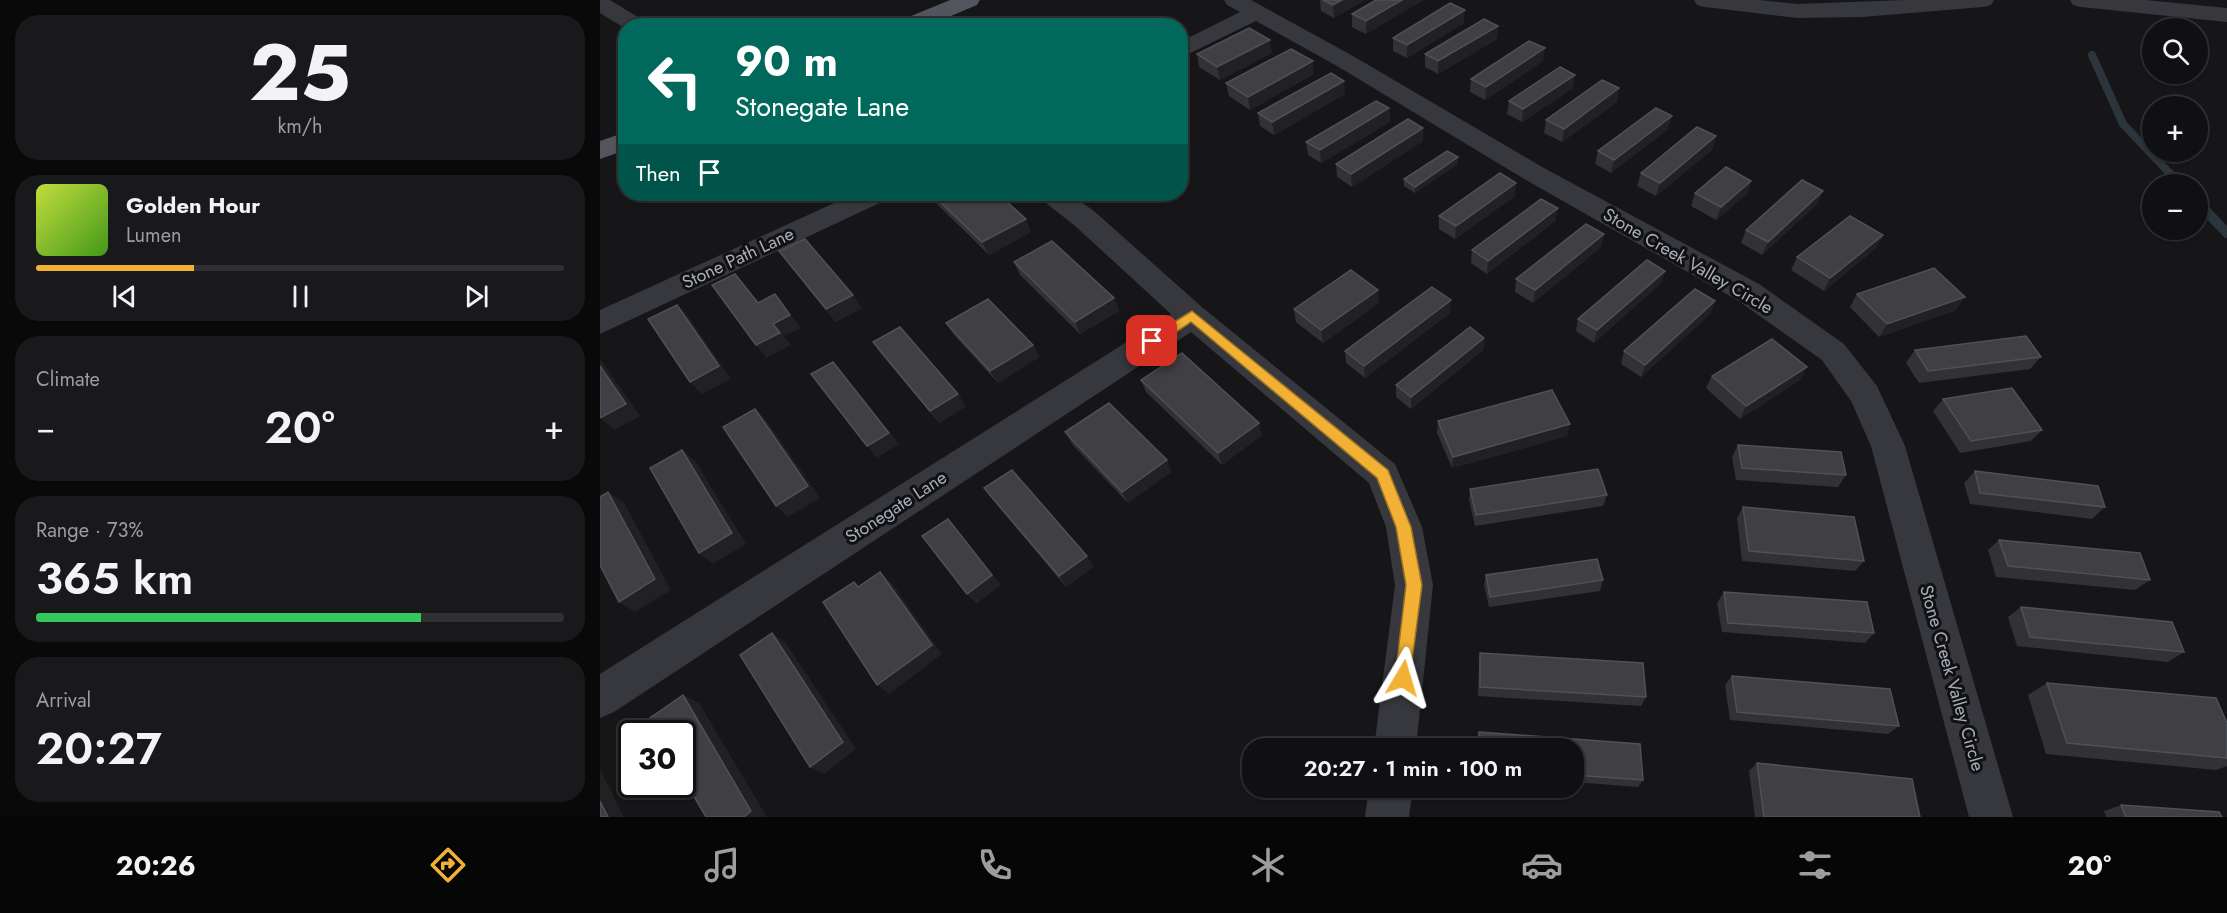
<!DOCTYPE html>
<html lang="en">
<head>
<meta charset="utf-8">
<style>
  :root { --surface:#101012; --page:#19191b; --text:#f1f3f6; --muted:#9c9d9f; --line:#303032; --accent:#f2b134 }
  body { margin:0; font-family:Jost,sans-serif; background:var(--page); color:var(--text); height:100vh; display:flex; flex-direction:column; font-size:22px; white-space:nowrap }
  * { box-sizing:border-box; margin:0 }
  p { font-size:20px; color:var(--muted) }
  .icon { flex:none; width:33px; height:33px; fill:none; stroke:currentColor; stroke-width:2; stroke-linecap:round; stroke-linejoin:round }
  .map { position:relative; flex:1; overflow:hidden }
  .panel { display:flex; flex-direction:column; gap:15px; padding:15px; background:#09090a; width:600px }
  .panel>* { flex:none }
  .guide { position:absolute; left:18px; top:18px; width:570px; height:183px; border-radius:24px; box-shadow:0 2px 4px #0004,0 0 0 2px var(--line); background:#00695c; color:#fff; overflow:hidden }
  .controls { position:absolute; left:1542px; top:18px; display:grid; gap:12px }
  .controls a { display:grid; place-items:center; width:66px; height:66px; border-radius:50%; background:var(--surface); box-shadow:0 2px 4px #0004,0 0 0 2px var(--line); font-size:30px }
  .speed { position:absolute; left:18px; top:720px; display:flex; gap:12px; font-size:30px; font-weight:700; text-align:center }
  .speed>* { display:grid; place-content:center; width:78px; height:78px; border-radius:50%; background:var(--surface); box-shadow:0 2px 4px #0004,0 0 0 2px var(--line); line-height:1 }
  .speed .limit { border:3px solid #111; border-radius:9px; background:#fff; color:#111 }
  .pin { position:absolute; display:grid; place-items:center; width:51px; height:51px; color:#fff; margin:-26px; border-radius:12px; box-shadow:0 3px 9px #0006 }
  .me { position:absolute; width:66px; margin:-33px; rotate:7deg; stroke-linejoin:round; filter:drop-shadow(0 0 4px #0008) }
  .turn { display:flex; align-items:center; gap:21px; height:126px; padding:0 18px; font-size:27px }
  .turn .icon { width:78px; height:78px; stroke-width:2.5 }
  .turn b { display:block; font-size:42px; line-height:51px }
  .then { display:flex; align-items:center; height:57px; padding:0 18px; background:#0003; gap:12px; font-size:22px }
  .big { font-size:45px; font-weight:600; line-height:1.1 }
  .panel .tile { flex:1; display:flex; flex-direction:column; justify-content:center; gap:9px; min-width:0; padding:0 21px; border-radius:24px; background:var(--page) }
  .panel .dial { align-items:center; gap:0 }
  .dial b { font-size:78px; line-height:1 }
  .song { display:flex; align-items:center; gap:18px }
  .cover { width:72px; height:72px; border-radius:9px; background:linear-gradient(135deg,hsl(70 70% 55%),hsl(100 70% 35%)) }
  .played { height:6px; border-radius:3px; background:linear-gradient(90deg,var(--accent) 30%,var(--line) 30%) }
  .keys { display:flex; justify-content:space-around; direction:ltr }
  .heat { display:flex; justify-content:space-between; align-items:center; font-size:33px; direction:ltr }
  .charge { height:9px; border-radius:4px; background:linear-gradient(90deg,#34c759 73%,var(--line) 0) }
  .trip { position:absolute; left:642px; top:738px; width:342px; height:60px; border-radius:24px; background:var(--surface); box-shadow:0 2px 4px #0004,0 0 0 2px var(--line); font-weight:600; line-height:60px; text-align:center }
  .tabs { display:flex; height:96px; justify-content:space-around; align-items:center; background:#060607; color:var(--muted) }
  .tabs .icon { width:42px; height:42px }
  .tabs .selected { color:var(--accent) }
  .tabs b { font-size:27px; color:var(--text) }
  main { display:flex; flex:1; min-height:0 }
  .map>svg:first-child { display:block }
</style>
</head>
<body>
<main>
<section class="panel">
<div class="tile dial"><b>25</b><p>km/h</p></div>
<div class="tile">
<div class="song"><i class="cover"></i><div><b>Golden Hour</b><p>Lumen</p></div></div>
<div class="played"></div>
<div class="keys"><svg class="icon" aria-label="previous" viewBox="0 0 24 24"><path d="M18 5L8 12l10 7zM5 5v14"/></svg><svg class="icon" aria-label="pause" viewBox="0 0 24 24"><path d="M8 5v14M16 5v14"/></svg><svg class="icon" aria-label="next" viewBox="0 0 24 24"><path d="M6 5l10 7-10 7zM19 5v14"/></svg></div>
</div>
<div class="tile"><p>Climate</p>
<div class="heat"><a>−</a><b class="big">20°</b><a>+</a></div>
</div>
<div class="tile"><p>Range · 73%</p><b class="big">365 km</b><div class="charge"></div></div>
<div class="tile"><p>Arrival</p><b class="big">20:27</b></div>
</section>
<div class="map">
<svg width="1627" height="817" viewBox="0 0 1627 817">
  <rect width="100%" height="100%" fill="#161618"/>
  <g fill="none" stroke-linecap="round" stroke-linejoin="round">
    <g stroke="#2c353c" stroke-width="8">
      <polyline points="1492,55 1523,124 1580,184"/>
      <polyline points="1598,203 1606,211"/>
    </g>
    <polyline stroke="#2c353c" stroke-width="10" points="1605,210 1627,233"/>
    <g fill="#37383d" fill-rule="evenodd">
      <polygon points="0,0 10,0 44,21 47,26 26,26 26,29 0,13"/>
      <polygon points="624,0 651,0 753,56 944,168 1159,284 1244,344 1277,386 1305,446 1413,817 1369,817 1271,446 1251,401 1222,360 1137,300 926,180 737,66 656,21 580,58 580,42 640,12 627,5"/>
      <polygon points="1094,0 1160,0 1197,4 1304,0 1394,0 1391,5 1383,7 1262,17 1197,18 1105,7 1097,5"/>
      <polygon points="1470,0 1545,0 1627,8 1627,22 1481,7 1473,5"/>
      <polygon points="254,194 290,194 286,200 0,334 0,310"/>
      <polygon points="438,194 469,194 494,211 603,308 795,464 822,527 833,585 816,748 774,748 795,585 786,527 769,483 591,332 14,712 0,718 0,674 571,314 474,225 442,200"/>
      <polygon points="769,788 813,788 809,817 765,817"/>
    </g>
    <g fill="#53555c" fill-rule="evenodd">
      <polygon points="350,0 380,0 377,5 327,26 296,26 299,21"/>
      <polygon points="26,132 26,150 0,159 0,141"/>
    </g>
  </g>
  <g fill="#323236">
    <polygon points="720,0 765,0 734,18 721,11"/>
    <polygon points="823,0 766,34 752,27 752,14"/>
    <polygon points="864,23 807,58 793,51 793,38"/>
    <polygon points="898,26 897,39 838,74 825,67 825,54"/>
    <polygon points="672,53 620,80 599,67 597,54"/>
    <polygon points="943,61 885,100 870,92 871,79"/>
    <polygon points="714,74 650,110 629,96 626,83"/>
    <polygon points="973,88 922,122 907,114 909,101"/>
    <polygon points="745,94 674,135 660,126 658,113"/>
    <polygon points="1017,102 962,142 944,133 946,120"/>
    <polygon points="789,108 790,122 721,163 708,155 706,142"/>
    <polygon points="1068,129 1011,173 995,164 998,151"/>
    <polygon points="1116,136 1112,150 1056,196 1037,186 1041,173"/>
    <polygon points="823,141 752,187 737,177 736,164"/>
    <polygon points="858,164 815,193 804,186 804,179"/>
    <polygon points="1151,181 1147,194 1116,220 1091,206 1095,193"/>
    <polygon points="1223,191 1217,204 1162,255 1141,243 1146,230"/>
    <polygon points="330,194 398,194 431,232 389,255 336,203"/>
    <polygon points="915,196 855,239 839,229 839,216"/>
    <polygon points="958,208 955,221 887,274 871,263 872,250"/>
    <polygon points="1004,234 1001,247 933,303 915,292 916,279"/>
    <polygon points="1283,235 1276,248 1224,291 1191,270 1197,257"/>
    <polygon points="179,251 262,308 236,322"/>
    <polygon points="414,262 514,298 519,311 480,334 420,275"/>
    <polygon points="1065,271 1061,283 994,343 976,331 978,319"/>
    <polygon points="1257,294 1356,310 1279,337 1250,307"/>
    <polygon points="1115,301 1110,314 1041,377 1021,364 1024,351"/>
    <polygon points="779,303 723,343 696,322 694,309"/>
    <polygon points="850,313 765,378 746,363 745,351"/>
    <polygon points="346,323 433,345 439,357 398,383 354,335"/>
    <polygon points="884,338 883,350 811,409 796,397 796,385"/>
    <polygon points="273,342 366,406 339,423 282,355"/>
    <polygon points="1315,350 1441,357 1430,369 1319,383 1306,363"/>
    <polygon points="1112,376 1200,380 1140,419 1106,388"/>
    <polygon points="541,380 662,435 622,465 546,392"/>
    <polygon points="1343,399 1442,430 1431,441 1360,453 1333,411"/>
    <polygon points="838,421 970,424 967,436 852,468 837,433"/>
    <polygon points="465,432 567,460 571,472 528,503 472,444"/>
    <polygon points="1138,445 1246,475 1238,487 1136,480 1132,457"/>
    <polygon points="1375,471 1505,507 1492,519 1370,504 1364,483"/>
    <polygon points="384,488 487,556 493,567 466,587 392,499"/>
    <polygon points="870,489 1007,495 1003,506 875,526 869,500"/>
    <polygon points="1143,507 1264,561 1255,571 1142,561 1137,518"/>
    <polygon points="1399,540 1550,580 1535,590 1396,577 1388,550"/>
    <polygon points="886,575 1003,580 1000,591 889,607 884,585"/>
    <polygon points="1124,592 1274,633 1265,643 1122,632 1117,603"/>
    <polygon points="1421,607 1584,652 1568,662 1417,646 1408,617"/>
    <polygon points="880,653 1046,697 1041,706 878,696 879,662"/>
    <polygon points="1132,676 1299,726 1288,734 1130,720 1125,685"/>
    <polygon points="1447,683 1627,723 1627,766 1616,770 1446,754 1428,695"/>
    <polygon points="879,732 1040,744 1043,780 1038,787 974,782 974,748 877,748"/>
    <polygon points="1157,763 1320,817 1155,817 1149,771"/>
    <polygon points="1521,805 1622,817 1506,817 1504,811"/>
  </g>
  <g fill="#212124">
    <polygon points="742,0 765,0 734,18 733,5"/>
    <polygon points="802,0 823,0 766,34 766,21"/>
    <polygon points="865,10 864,23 807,58 807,45"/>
    <polygon points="898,26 897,39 838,74 838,61"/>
    <polygon points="670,40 672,53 620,80 617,67"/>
    <polygon points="945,48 943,61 885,100 886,87"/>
    <polygon points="713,61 714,74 650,110 648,97"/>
    <polygon points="975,75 973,88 922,122 923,109"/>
    <polygon points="744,81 745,94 674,135 672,122"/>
    <polygon points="1019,88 1017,102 962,142 964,129"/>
    <polygon points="789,108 790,122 721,163 720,150"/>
    <polygon points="1072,116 1068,129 1011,173 1014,160"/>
    <polygon points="823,128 823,141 752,187 751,174"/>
    <polygon points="1116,136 1112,150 1056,196 1060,183"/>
    <polygon points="858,157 858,164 815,193 815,187"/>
    <polygon points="1151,181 1147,194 1116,220 1121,207"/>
    <polygon points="916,183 915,196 855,239 856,226"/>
    <polygon points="1223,191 1217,204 1162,255 1168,242"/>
    <polygon points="958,208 955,221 887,274 888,261"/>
    <polygon points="426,219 431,232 389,255 382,242"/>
    <polygon points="1004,234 1001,247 933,303 935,290"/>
    <polygon points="1283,235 1276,248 1224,291 1230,278"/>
    <polygon points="1065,271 1061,283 994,343 997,330"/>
    <polygon points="778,290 779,303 723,343 721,330"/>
    <polygon points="175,294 201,328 184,336 191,345 167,358 156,345 173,324"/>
    <polygon points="253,295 262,308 236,322 226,309"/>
    <polygon points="1365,297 1356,310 1279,337 1287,324"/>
    <polygon points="514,298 519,311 480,334 475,322"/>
    <polygon points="851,300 850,313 765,378 764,366"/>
    <polygon points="1115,301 1110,314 1041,377 1045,365"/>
    <polygon points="77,305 89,318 131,379 102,394 90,382"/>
    <polygon points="884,338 883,350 811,409 811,397"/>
    <polygon points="433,345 439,357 398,383 390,371"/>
    <polygon points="0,359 40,416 15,430 0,418"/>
    <polygon points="233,362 299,444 277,458 267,446"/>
    <polygon points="1207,367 1200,380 1140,419 1146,406"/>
    <polygon points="358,394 366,406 339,423 330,411"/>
    <polygon points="155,409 167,421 220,498 188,517 176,506"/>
    <polygon points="659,423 662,435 622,465 618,453"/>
    <polygon points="970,424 967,436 852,468 853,457"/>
    <polygon points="82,450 96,462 146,544 113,564 99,553"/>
    <polygon points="567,460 571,472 528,503 522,492"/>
    <polygon points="8,492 24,503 71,590 35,612 19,602"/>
    <polygon points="348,519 401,585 376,604 367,594"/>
    <polygon points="487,556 493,567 466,587 459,576"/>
    <polygon points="280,572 291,582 342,654 289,694 277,685"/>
    <polygon points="172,633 185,642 256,749 224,774 210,767"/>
    <polygon points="83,695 99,703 167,817 144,817"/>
    <polygon points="0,770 1,771 24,817 8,817 0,801"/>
  </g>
  <g fill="#3f3f44" stroke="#4f5156" stroke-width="1.5">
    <polygon points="723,0 742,0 733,5"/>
    <polygon points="776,0 802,0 766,21 752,14"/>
    <polygon points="850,3 865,10 807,45 793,38"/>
    <polygon points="884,19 898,26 838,61 825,54"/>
    <polygon points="649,28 670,40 617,67 597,54"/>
    <polygon points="929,41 945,48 886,87 871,79"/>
    <polygon points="691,49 713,61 648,97 626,83"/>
    <polygon points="960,67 975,75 923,109 909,101"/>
    <polygon points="731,73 744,81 672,122 658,113"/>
    <polygon points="1002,80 1019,88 964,129 946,120"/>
    <polygon points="776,101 789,108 720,150 706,142"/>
    <polygon points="1056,108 1072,116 1014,160 998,151"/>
    <polygon points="808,119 823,128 751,174 736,164"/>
    <polygon points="1097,127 1116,136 1060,183 1041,173"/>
    <polygon points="847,151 858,157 815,187 804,179"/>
    <polygon points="1126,167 1151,181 1121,207 1095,193"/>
    <polygon points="900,173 916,183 856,226 839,216"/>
    <polygon points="1202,180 1223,191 1168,242 1146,230"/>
    <polygon points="332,194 398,194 426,219 382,242"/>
    <polygon points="941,199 958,208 888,261 872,250"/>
    <polygon points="1250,216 1283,235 1230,278 1197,257"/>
    <polygon points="986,224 1004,234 935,290 916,279"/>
    <polygon points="205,239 253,295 226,309 179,251"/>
    <polygon points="452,241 514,298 475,322 414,262"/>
    <polygon points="1047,260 1065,271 997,330 978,319"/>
    <polygon points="1334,268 1365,297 1287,324 1257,294"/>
    <polygon points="751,270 778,290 721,330 694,309"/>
    <polygon points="135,274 158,303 175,294 190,315 173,324 180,333 156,345 112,285"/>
    <polygon points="832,287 851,300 764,366 745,351"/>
    <polygon points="1095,289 1115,301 1045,365 1024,351"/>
    <polygon points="388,299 433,345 390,371 346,323"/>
    <polygon points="77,305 119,366 90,382 48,319"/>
    <polygon points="300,327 358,394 330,411 273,342"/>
    <polygon points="870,327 884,338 811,397 796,385"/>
    <polygon points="1426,336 1441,357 1328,371 1315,350"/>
    <polygon points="1172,339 1207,367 1146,406 1112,376"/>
    <polygon points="582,353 659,423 618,453 541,380"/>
    <polygon points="233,362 289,433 267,446 211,374"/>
    <polygon points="0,366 26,404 0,418"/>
    <polygon points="1412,388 1442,430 1371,441 1343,399"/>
    <polygon points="952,390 970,424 853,457 838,421"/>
    <polygon points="509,403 567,460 522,492 465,432"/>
    <polygon points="155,409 208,486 176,506 123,427"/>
    <polygon points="1138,445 1241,452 1246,475 1142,468"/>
    <polygon points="82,450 132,533 99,553 50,468"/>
    <polygon points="998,469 1007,495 876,515 870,489"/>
    <polygon points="412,470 487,556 459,576 384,488"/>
    <polygon points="1375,471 1498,486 1505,507 1380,493"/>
    <polygon points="8,492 55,579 19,602 0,565 0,497"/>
    <polygon points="1143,507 1254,517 1264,561 1149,551"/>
    <polygon points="348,519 392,575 367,594 322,536"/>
    <polygon points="1399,540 1540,553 1550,580 1408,566"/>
    <polygon points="997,559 1003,580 890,597 886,575"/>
    <polygon points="280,572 332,645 277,685 223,602 254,582 258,587"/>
    <polygon points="1124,592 1267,602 1274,633 1128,623"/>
    <polygon points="1421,607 1572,622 1584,652 1430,637"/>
    <polygon points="172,633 243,742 210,767 140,655"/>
    <polygon points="880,653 1043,663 1046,697 880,687"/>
    <polygon points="1132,676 1290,689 1299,726 1137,712"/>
    <polygon points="1447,683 1616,698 1627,723 1627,758 1467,743"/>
    <polygon points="83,695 151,811 144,817 106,817 82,776 82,734 59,734 50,718"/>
    <polygon points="879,732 1040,744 1043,780 974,775 974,748 879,748"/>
    <polygon points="1157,763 1312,779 1320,817 1164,817"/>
    <polygon points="0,801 8,817 0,817"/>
    <polygon points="1521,805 1619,812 1622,817 1526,817"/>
  </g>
  <polygon fill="#f2b134" stroke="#9d7322" stroke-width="1.5" points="592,311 788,470 811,527 822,585 809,684 803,687 797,684 795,678 806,585 796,527 777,478 591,322 557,345 548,345 546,341 548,338"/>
  <g text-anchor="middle" stroke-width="6" stroke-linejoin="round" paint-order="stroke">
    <g font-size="18" fill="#a8adb8" stroke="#111113">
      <text transform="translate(138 258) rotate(-25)" y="6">Stone Path Lane</text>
      <text transform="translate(1088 261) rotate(30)" y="6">Stone Creek Valley Circle</text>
      <text transform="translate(296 507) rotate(-33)" y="6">Stonegate Lane</text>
      <text transform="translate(1352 678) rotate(74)" y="6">Stone Creek Valley Circle</text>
    </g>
  </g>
</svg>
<div class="controls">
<a><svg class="icon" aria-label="search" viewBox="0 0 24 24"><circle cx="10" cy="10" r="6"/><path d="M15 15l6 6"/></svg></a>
<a>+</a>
<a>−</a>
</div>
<div class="speed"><div class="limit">30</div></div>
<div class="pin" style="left:552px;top:341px;background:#d93025"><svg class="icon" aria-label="arrive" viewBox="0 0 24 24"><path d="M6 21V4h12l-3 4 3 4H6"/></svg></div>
<svg class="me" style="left:803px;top:678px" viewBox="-20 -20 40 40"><path d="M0-17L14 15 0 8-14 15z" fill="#f2b134" stroke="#fff" stroke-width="4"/></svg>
<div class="trip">20:27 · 1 min · 100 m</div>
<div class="guide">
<div class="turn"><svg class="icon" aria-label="left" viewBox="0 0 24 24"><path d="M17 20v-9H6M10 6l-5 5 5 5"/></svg><div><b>90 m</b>Stonegate Lane</div></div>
<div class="then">Then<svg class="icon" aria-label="arrive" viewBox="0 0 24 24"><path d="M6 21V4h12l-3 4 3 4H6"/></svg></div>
</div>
</div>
</main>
<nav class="tabs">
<b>20:26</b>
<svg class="icon selected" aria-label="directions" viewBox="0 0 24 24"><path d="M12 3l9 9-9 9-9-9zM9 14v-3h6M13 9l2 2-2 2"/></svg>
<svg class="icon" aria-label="music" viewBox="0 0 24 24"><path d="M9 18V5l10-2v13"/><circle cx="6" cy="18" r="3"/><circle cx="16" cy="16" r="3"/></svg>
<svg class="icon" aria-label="phone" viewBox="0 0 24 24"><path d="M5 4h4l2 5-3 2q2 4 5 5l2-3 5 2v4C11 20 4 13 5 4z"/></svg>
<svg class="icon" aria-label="climate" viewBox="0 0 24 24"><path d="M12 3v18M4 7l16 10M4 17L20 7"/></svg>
<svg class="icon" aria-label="car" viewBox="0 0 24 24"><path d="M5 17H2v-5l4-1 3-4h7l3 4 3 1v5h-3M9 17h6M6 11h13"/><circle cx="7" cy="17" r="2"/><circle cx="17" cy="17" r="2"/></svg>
<svg class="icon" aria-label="filters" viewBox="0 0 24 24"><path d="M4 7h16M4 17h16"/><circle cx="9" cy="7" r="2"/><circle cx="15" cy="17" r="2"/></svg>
<b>20°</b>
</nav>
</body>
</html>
